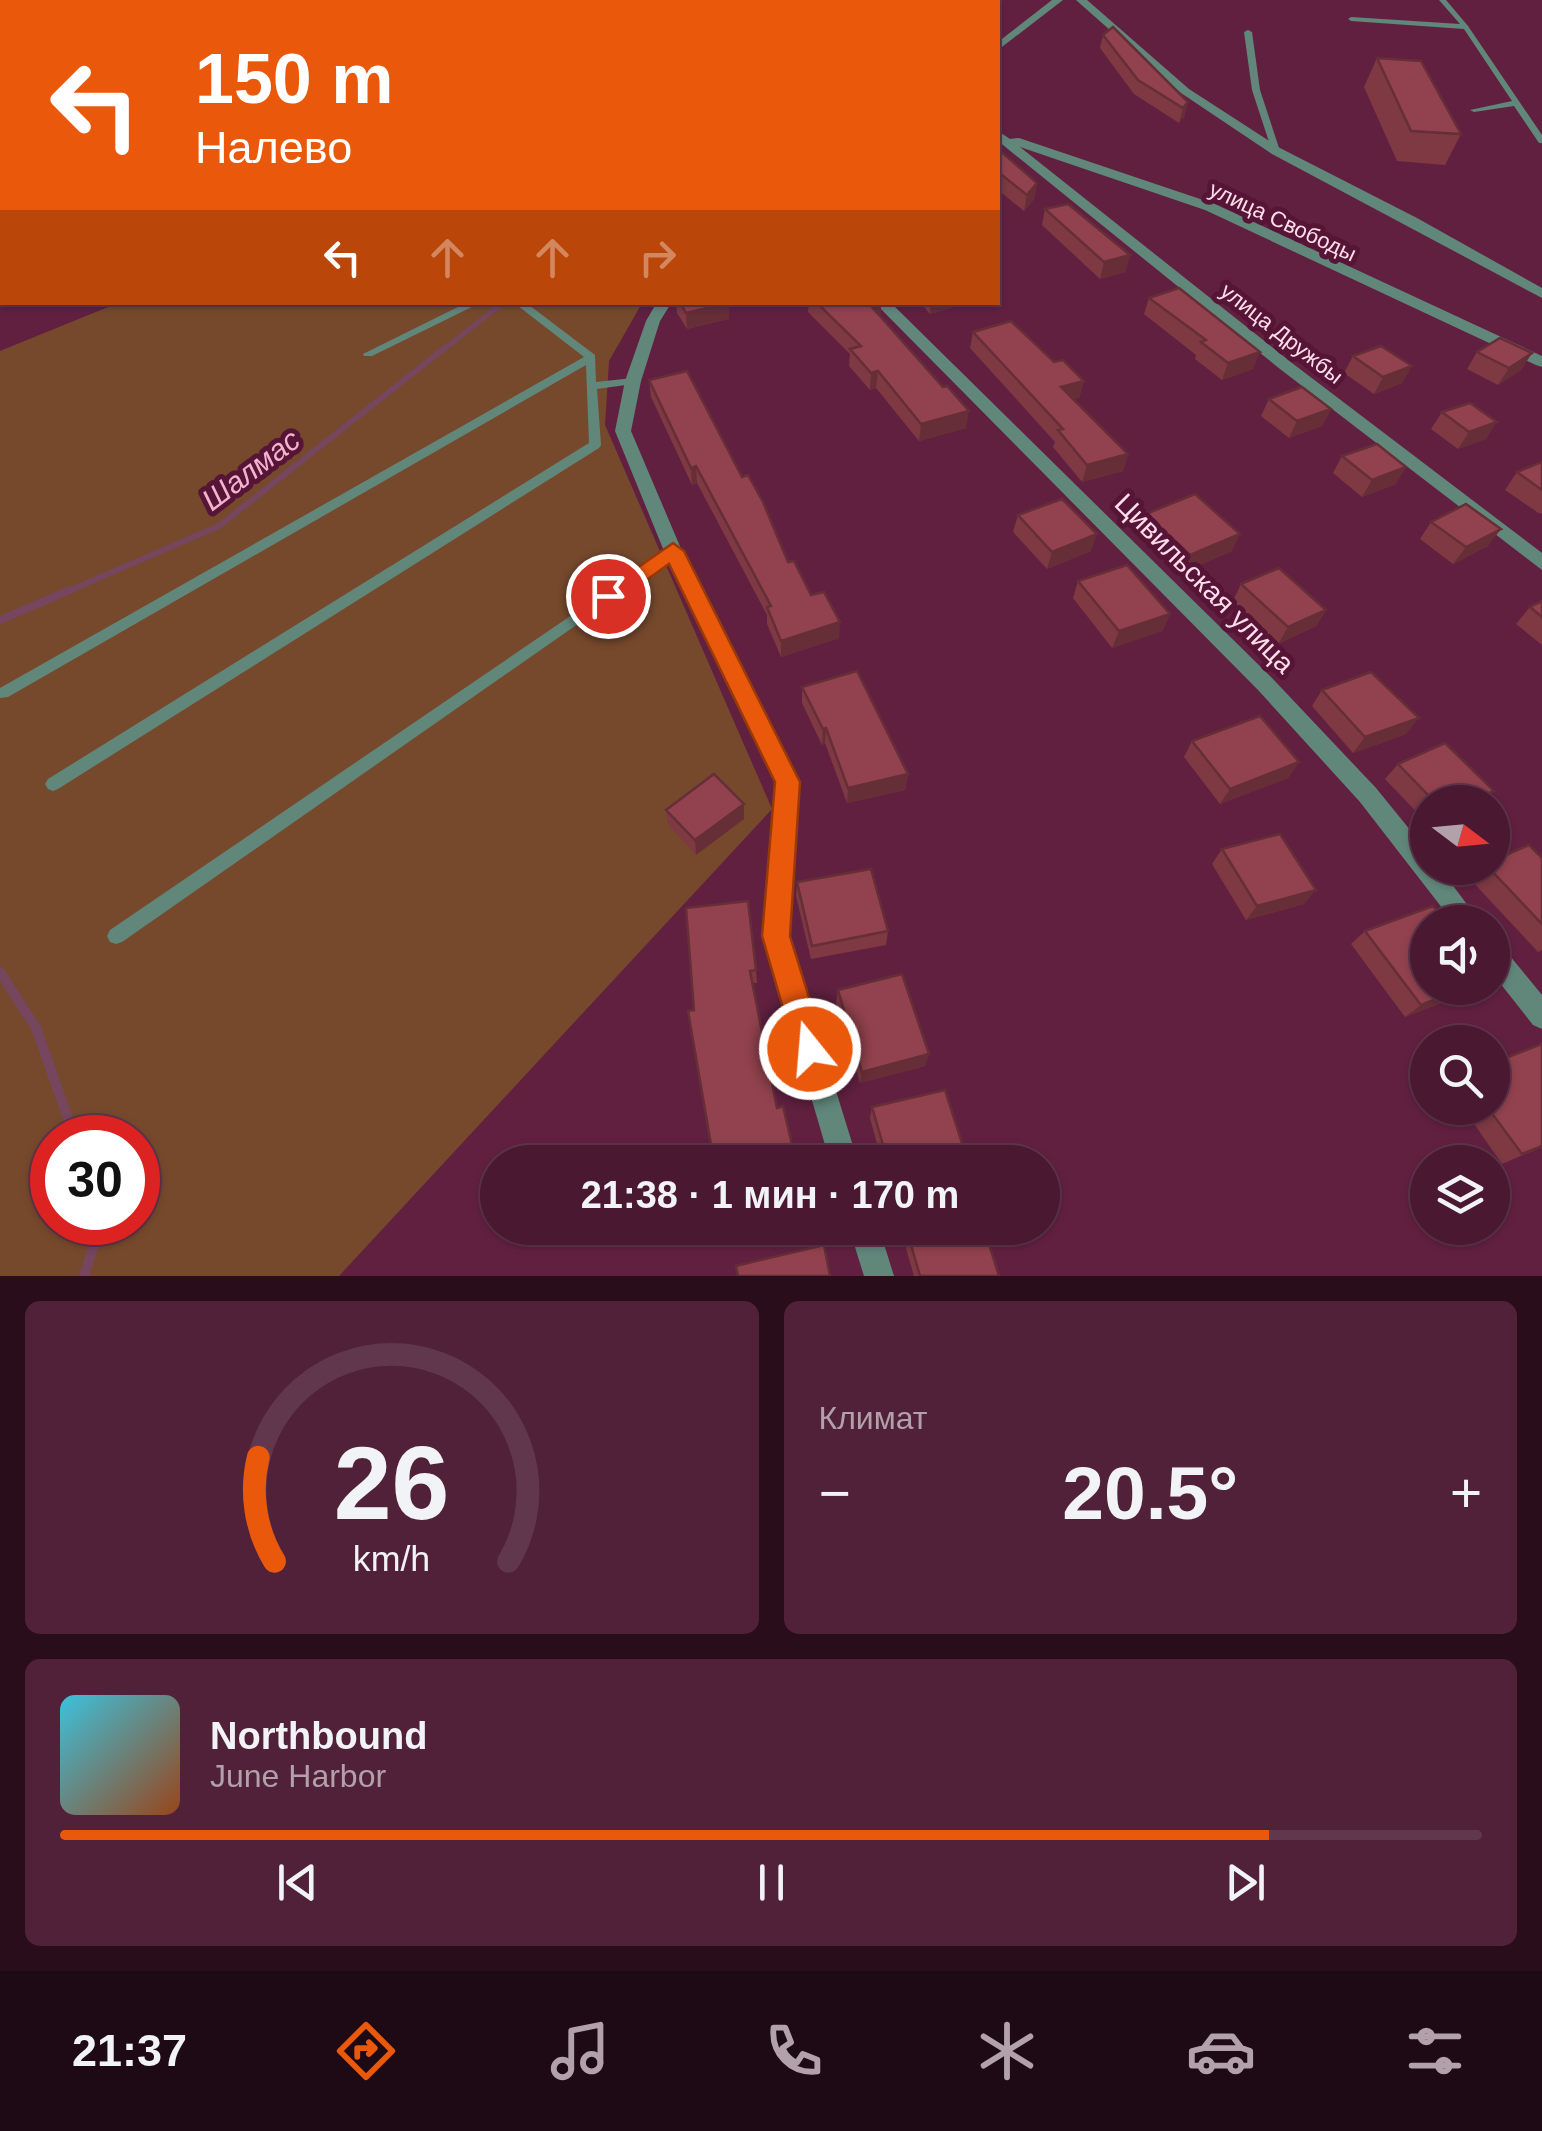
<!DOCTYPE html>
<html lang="ru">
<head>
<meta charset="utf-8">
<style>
  :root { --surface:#4a1831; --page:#512139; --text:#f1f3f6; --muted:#b2a0ab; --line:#61374d; --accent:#ea580c }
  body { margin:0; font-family:Helvetica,sans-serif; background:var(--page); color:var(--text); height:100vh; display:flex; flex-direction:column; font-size:38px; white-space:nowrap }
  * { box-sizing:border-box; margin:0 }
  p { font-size:32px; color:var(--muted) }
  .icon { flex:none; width:55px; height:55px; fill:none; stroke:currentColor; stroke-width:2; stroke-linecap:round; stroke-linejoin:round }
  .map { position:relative; height:1276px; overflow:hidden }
  .side { display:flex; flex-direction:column; gap:25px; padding:25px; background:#290d1b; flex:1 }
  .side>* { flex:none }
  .guide { position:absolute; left:0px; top:0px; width:1000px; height:305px; box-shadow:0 2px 8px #0004,0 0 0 2px var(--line); background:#ea580c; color:#fff; overflow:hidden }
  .needle { width:65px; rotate:106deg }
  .controls { position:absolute; left:1410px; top:785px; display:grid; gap:20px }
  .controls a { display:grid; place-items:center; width:100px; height:100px; border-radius:50%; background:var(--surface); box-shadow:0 2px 8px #0004,0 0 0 2px var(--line); font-size:50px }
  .speed { position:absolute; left:30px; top:1115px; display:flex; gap:20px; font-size:50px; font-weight:700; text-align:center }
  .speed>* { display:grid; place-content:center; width:130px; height:130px; border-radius:50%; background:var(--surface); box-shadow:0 2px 8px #0004,0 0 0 2px var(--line); line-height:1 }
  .speed .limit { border:15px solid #d22; background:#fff; color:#111 }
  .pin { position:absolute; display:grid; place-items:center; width:85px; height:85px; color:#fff; margin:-42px; border:5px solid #fff; border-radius:50%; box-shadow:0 2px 10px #0007 }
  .me { position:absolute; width:110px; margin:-55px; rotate:343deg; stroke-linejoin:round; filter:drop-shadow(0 0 8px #0008) }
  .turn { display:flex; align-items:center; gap:35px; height:210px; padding:0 30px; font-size:45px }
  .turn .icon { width:130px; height:130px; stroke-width:2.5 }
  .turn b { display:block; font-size:70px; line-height:85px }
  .lanes { display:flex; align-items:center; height:95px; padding:0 30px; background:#0003; justify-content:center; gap:50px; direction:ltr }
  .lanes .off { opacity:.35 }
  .big { font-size:75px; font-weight:800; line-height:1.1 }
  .side .tile { flex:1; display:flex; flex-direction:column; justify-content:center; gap:15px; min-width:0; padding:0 35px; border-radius:15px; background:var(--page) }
  .side .dial { align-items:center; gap:0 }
  .dial svg { height:260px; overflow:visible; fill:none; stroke:var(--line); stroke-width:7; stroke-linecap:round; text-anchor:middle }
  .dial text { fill:var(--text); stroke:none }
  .song { display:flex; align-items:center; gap:30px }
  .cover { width:120px; height:120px; border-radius:15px; background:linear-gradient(135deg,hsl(190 70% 55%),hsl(20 70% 35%)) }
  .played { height:10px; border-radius:5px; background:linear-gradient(90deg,var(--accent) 85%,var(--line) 85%) }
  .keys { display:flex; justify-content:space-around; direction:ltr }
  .heat { display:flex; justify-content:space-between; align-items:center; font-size:55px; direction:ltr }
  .side .tiles { flex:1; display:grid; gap:25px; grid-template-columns:1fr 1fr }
  .tile:last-child { grid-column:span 2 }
  .trip { position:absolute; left:480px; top:1145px; width:580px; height:100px; border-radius:50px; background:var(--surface); box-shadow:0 2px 8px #0004,0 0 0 2px var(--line); font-weight:800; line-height:100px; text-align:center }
  .menu { display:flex; height:160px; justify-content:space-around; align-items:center; background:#1e0a14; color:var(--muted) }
  .menu .icon { width:70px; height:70px }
  .menu .selected { color:var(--accent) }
  .menu b { font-size:45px; color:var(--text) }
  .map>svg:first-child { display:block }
</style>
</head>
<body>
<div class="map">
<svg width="1542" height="1276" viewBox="0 0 1542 1276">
  <rect width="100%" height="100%" fill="#622041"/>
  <path fill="#76492d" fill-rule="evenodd" d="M118,303H642L609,361L605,425L772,809L339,1276H0V351ZM52,1138H138V1222H52Z"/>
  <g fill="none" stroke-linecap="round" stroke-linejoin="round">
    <polyline stroke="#75465e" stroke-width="5" points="443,350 500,305"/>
    <polyline stroke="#75465e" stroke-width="6" points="64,593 219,526 446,347"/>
    <polyline stroke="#75465e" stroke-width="8" points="0,620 70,590"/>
    <g stroke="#75465e" stroke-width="10">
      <polyline points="0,972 36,1028 75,1138"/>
      <polyline points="84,1276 101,1222"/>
    </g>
    <g fill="#61877b" fill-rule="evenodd">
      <polygon points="540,0 549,0 549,1 544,2"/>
      <polygon points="1439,0 1446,0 1468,26 1542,135 1542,143 1539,143 1514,106 1474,112 1470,110 1512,101 1464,29 1351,21 1348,19 1351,17 1460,24"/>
      <polygon points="1248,30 1252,32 1260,90 1280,151 1276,154 1272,151 1252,90 1244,32"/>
      <rect x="0" y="95" width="2" height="6"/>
      <rect x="0" y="132" width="2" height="5"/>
      <polygon points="468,302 482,302 372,356 364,356 363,354"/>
      <polygon points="513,302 525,302 595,355 596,382 633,378 638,381 633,384 597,389 601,445 599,448 58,789 53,791 48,789 45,784 48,779 589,443 586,365 8,697 0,698 0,688 584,357"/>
      <polygon points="673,546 679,551 678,554 122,942 116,944 110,942 107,936 110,930"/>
    </g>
    <g fill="#61877b" fill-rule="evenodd">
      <polygon points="1052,0 1063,0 998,50 998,42"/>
      <polygon points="1076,0 1087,0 1189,89 1280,148 1417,218 1542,288 1542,298 1272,154 1181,93"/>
      <polygon points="998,131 1010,139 1019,138 1215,204 1542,356 1542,367 1536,365 1205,210 1020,147 1292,363 1542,553 1542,570 1280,369 998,141"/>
      <polygon points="657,302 672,302 660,321 641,381 631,431 682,551 798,782 788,936 858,1162 830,1162 764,936 776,782 664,551 615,431 625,381 646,321"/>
      <polygon points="874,302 890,302 1272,678 1376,788 1428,852 1428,868 1440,868 1480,922 1453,922 1360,802 1258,690"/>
      <polygon points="1492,941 1501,945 1542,995 1542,1029 1533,1025 1492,973"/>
      <polygon points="849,1228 879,1228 894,1276 864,1276"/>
    </g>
    <rect fill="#74b19d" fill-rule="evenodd" x="0" y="182" width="2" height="8"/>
  </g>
  <g fill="#7e3943">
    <polygon points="1103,35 1188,102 1184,117 1179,123 1134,94 1100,48"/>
    <polygon points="1377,58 1461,134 1445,165 1397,161 1364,87"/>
    <polygon points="998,149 1037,183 1034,199 1024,211 998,190"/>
    <polygon points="1045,209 1130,255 1125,272 1100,279 1042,225"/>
    <polygon points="1149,298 1253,369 1222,380 1195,359 1196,355 1144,314"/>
    <polygon points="676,302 728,303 729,319 687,329 677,313"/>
    <polygon points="809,302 879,302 881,305 880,316 966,428 919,441 876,388 870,390 849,366 850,354 808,312"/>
    <polygon points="920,302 971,302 930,314"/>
    <polygon points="973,332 1054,362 1084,381 1079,398 1074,399 1128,454 1123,471 1082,482 1053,447 1055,442 970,348"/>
    <polygon points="1477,352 1532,353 1521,370 1498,385 1467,369"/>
    <polygon points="1353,356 1402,383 1374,394 1344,373"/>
    <polygon points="649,380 742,477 788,562 811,595 839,638 781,657 767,624 767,615 697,483 692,485 651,397"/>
    <polygon points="1269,399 1331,409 1322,426 1289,438 1261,416"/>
    <polygon points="1442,412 1486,439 1458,449 1431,429"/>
    <polygon points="1342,456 1396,484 1362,497 1333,473"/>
    <polygon points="1542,462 1542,513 1540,514 1505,490 1517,472"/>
    <polygon points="1146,514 1232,551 1183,572 1140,531"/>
    <polygon points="1018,515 1091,551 1047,569 1013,532"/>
    <polygon points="1431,522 1488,546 1453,564 1420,539"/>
    <polygon points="1078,581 1170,614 1162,631 1112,648 1073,598"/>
    <polygon points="1241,584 1326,610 1316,626 1278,644 1233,601"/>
    <polygon points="1542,601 1542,645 1516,624 1530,607"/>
    <polygon points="802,687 908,774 905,790 847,803 825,743 822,745 802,703"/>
    <polygon points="1322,690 1406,734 1353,753 1312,706"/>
    <polygon points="1192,741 1299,762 1288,778 1220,804 1184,757"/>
    <polygon points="1398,764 1482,802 1428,802 1428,824 1385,779"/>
    <polygon points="666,810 744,819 696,855 668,825"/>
    <polygon points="1222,849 1304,904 1246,920 1212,864"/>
    <polygon points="1542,858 1542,950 1538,952 1470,879 1482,868 1492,868"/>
    <polygon points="797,882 888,931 886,945 811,959 796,896"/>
    <polygon points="686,908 756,970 757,983 753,983 777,1108 796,1162 694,1010"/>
    <polygon points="1365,931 1474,990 1405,1017 1351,944"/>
    <polygon points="838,990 925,1066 860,1083 836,1003"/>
    <polygon points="872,1107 968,1162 882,1162 870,1118"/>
    <polygon points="1463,1108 1492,1108 1542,1147 1502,1164"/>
    <polygon points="909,1238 999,1276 914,1276 905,1245"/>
  </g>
  <g fill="#662e37">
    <polygon points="1188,102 1184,117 1179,123 1183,108"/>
    <polygon points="1037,183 1034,199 1024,211 1027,195"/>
    <polygon points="2,252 2,293 0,294 0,253"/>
    <polygon points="1130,255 1125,272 1100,279 1104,262"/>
    <polygon points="931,302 971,302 930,314"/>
    <polygon points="728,303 729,319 687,329 686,313"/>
    <polygon points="881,305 880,322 872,307"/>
    <polygon points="1260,352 1253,369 1222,380 1228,363"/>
    <polygon points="1532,353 1521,370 1498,385 1509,368"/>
    <polygon points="1412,366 1402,383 1374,394 1383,377"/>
    <polygon points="878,371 876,388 870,390 871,373"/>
    <polygon points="1084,381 1079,398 1057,404 1061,387"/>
    <polygon points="1331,409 1322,426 1289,438 1297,421"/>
    <polygon points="969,411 966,428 919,441 921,424"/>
    <polygon points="1497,422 1486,439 1458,449 1469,432"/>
    <polygon points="1128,454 1123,471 1082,482 1087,465"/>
    <polygon points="696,466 697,483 692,485 691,468"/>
    <polygon points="1406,467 1396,484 1362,497 1372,480"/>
    <polygon points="1501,529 1488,546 1453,564 1466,547"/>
    <polygon points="1097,534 1091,551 1047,569 1052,552"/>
    <polygon points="1240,534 1232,551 1183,572 1190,555"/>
    <polygon points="1326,610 1316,626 1278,644 1288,627"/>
    <polygon points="1170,614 1162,631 1112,648 1119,631"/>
    <polygon points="840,622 839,638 781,657 781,641"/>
    <polygon points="1419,718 1406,734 1353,753 1365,737"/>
    <polygon points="826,728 825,743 822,745 823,729"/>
    <polygon points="1299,762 1288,778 1220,804 1230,789"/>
    <polygon points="908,774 905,790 847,803 848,788"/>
    <polygon points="1494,791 1482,802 1469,802"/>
    <polygon points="744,804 744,819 696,855 695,840"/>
    <polygon points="1316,890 1304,904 1246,920 1257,906"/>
    <polygon points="1465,988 1478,988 1405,1017 1421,1005"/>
    <polygon points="929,1054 925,1066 860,1083 862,1072"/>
  </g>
  <g fill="#92424e" stroke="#662e37" stroke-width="2.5">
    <polygon points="1113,27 1188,102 1183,108 1138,80 1103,35"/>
    <polygon points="2,30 2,62 0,61 0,31"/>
    <polygon points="1377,58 1421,61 1461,134 1411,131"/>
    <polygon points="998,149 1037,183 1027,195 998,172"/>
    <polygon points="1068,204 1130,255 1104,262 1045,209"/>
    <polygon points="0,235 2,237 2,252 0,253"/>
    <polygon points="1179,288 1260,352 1228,363 1201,342 1206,340 1149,298"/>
    <polygon points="680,302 728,302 728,303 686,313"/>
    <polygon points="816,302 879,302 881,305 872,307 943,387 947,386 969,411 921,424 878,371 871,373 850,349 861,346"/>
    <polygon points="1011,321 1054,362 1063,360 1084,381 1061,387 1128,454 1087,465 1058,430 1063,429 973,332"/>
    <polygon points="1500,338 1532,353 1509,368 1477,352"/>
    <polygon points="1381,346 1412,366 1383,377 1353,356"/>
    <polygon points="687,371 742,477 748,475 763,502 788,562 794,561 811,595 824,592 840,622 781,641 767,607 771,606 696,466 691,468 649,380"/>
    <polygon points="1302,387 1331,409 1297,421 1269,399"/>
    <polygon points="1470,403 1497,422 1469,432 1442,412"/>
    <polygon points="1377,444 1406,467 1372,480 1342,456"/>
    <polygon points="1542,462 1542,490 1517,472"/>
    <polygon points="1195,494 1240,534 1190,555 1146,514"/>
    <polygon points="1062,499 1097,534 1052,552 1018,515"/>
    <polygon points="1466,504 1501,529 1466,547 1431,522"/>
    <polygon points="1127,565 1170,614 1119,631 1078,581"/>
    <polygon points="1279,568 1326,610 1288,627 1241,584"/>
    <polygon points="1542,601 1542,617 1530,607"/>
    <polygon points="857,671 908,774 848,788 826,728 823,729 802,687"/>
    <polygon points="1371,672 1419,718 1365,737 1322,690"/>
    <polygon points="1260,716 1299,762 1230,789 1192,741"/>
    <polygon points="1445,743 1494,791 1469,802 1435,802 1398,764"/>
    <polygon points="714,774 744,804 695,840 666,810"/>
    <polygon points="1280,834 1316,890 1257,906 1222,849"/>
    <polygon points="1529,845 1542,858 1542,924 1489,868 1492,868 1492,861"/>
    <polygon points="871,869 888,931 812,946 797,882"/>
    <polygon points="748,901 756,970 750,971 777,1108 783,1106 796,1162 714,1162 688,1011 694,1010 686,908"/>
    <polygon points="1433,906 1447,922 1428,922 1428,988 1465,988 1421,1005 1365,931"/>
    <polygon points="902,974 929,1054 862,1072 838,990"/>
    <polygon points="1542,1044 1542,1146 1522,1154 1488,1108 1492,1108 1492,1063"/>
    <polygon points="945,1090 968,1162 888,1162 872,1107"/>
    <polygon points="948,1228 984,1228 999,1276 920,1276 909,1238"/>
    <polygon points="824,1245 830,1276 738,1276 736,1266"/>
  </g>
  <polygon fill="#ea580c" stroke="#983908" stroke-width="2.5" points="673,543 684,551 800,782 790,936 825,1049 821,1060 810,1064 799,1060 795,1049 762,936 775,782 669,564 616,602 608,604 597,596"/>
  <g text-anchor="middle" stroke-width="10" stroke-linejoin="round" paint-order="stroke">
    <g font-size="22" fill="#ffddea" stroke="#561437">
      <text transform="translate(1283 221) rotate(25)" y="8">улица Свободы</text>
      <text transform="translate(1282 333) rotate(38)" y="8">улица Дружбы</text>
    </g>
    <g font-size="28" fill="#ffddea" stroke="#561437">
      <text transform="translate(1205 583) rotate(45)" y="10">Цивильская улица</text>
    </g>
    <g font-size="30" font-style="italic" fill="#f3b2cd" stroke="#561437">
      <text transform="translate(251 470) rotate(-37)" y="10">Шалмас</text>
    </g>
  </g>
</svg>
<div class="controls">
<a><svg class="needle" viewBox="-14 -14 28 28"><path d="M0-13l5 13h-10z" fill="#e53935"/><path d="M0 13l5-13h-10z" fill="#b2a0ab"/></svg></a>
<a><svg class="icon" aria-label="sound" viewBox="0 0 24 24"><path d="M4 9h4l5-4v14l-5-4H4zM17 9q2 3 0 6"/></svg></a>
<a><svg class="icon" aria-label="search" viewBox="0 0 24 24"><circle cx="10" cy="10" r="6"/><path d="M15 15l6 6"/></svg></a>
<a><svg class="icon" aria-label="layers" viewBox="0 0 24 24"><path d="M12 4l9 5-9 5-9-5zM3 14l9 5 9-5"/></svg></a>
</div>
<div class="speed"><div class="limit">30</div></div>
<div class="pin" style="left:608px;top:596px;background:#d93025"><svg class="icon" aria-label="arrive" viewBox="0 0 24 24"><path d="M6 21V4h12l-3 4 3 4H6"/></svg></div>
<svg class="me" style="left:810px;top:1049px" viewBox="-20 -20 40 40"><circle r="17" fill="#ea580c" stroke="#fff" stroke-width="3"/><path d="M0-11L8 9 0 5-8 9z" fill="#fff"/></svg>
<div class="trip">21:38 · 1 мин · 170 m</div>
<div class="guide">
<div class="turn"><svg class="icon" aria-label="left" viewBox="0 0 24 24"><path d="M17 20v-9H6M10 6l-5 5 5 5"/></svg><div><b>150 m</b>Налево</div></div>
<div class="lanes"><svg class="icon" aria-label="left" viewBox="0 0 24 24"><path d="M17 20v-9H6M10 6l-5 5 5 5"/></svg><svg class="icon off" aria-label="ahead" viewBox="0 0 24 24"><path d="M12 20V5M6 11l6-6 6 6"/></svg><svg class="icon off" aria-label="ahead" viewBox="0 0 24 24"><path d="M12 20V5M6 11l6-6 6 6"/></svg><svg class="icon off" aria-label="right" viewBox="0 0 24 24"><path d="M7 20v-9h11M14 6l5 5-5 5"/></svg></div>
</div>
</div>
<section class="side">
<div class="tiles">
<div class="tile dial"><svg viewBox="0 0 100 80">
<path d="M14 69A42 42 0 1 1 86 69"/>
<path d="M14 69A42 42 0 0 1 9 37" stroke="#ea580c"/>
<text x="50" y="56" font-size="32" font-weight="700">26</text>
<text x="50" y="72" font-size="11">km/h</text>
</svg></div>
<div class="tile"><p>Климат</p>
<div class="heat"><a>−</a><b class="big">20.5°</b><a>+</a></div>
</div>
<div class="tile">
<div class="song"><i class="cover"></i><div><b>Northbound</b><p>June Harbor</p></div></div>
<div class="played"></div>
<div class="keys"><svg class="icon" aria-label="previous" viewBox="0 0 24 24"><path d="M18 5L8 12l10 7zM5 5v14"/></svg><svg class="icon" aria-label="pause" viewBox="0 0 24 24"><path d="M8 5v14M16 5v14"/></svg><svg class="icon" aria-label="next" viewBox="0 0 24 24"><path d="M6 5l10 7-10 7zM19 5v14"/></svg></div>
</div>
</div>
</section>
<nav class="menu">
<b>21:37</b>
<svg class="icon selected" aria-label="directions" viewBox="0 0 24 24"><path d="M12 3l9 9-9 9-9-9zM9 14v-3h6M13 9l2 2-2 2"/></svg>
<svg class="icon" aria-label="music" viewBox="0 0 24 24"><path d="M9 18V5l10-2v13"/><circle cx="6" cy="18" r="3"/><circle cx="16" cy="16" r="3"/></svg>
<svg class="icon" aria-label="phone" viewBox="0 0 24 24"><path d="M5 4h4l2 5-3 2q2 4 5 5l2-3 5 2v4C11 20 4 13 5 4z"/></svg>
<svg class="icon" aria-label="climate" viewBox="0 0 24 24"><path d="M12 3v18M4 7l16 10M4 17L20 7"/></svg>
<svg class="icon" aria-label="car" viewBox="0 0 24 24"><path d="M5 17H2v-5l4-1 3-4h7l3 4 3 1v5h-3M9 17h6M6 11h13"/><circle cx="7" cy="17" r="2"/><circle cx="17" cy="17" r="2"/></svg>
<svg class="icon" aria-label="filters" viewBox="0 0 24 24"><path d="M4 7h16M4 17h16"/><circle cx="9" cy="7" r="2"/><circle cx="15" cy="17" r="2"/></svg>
</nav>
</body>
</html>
